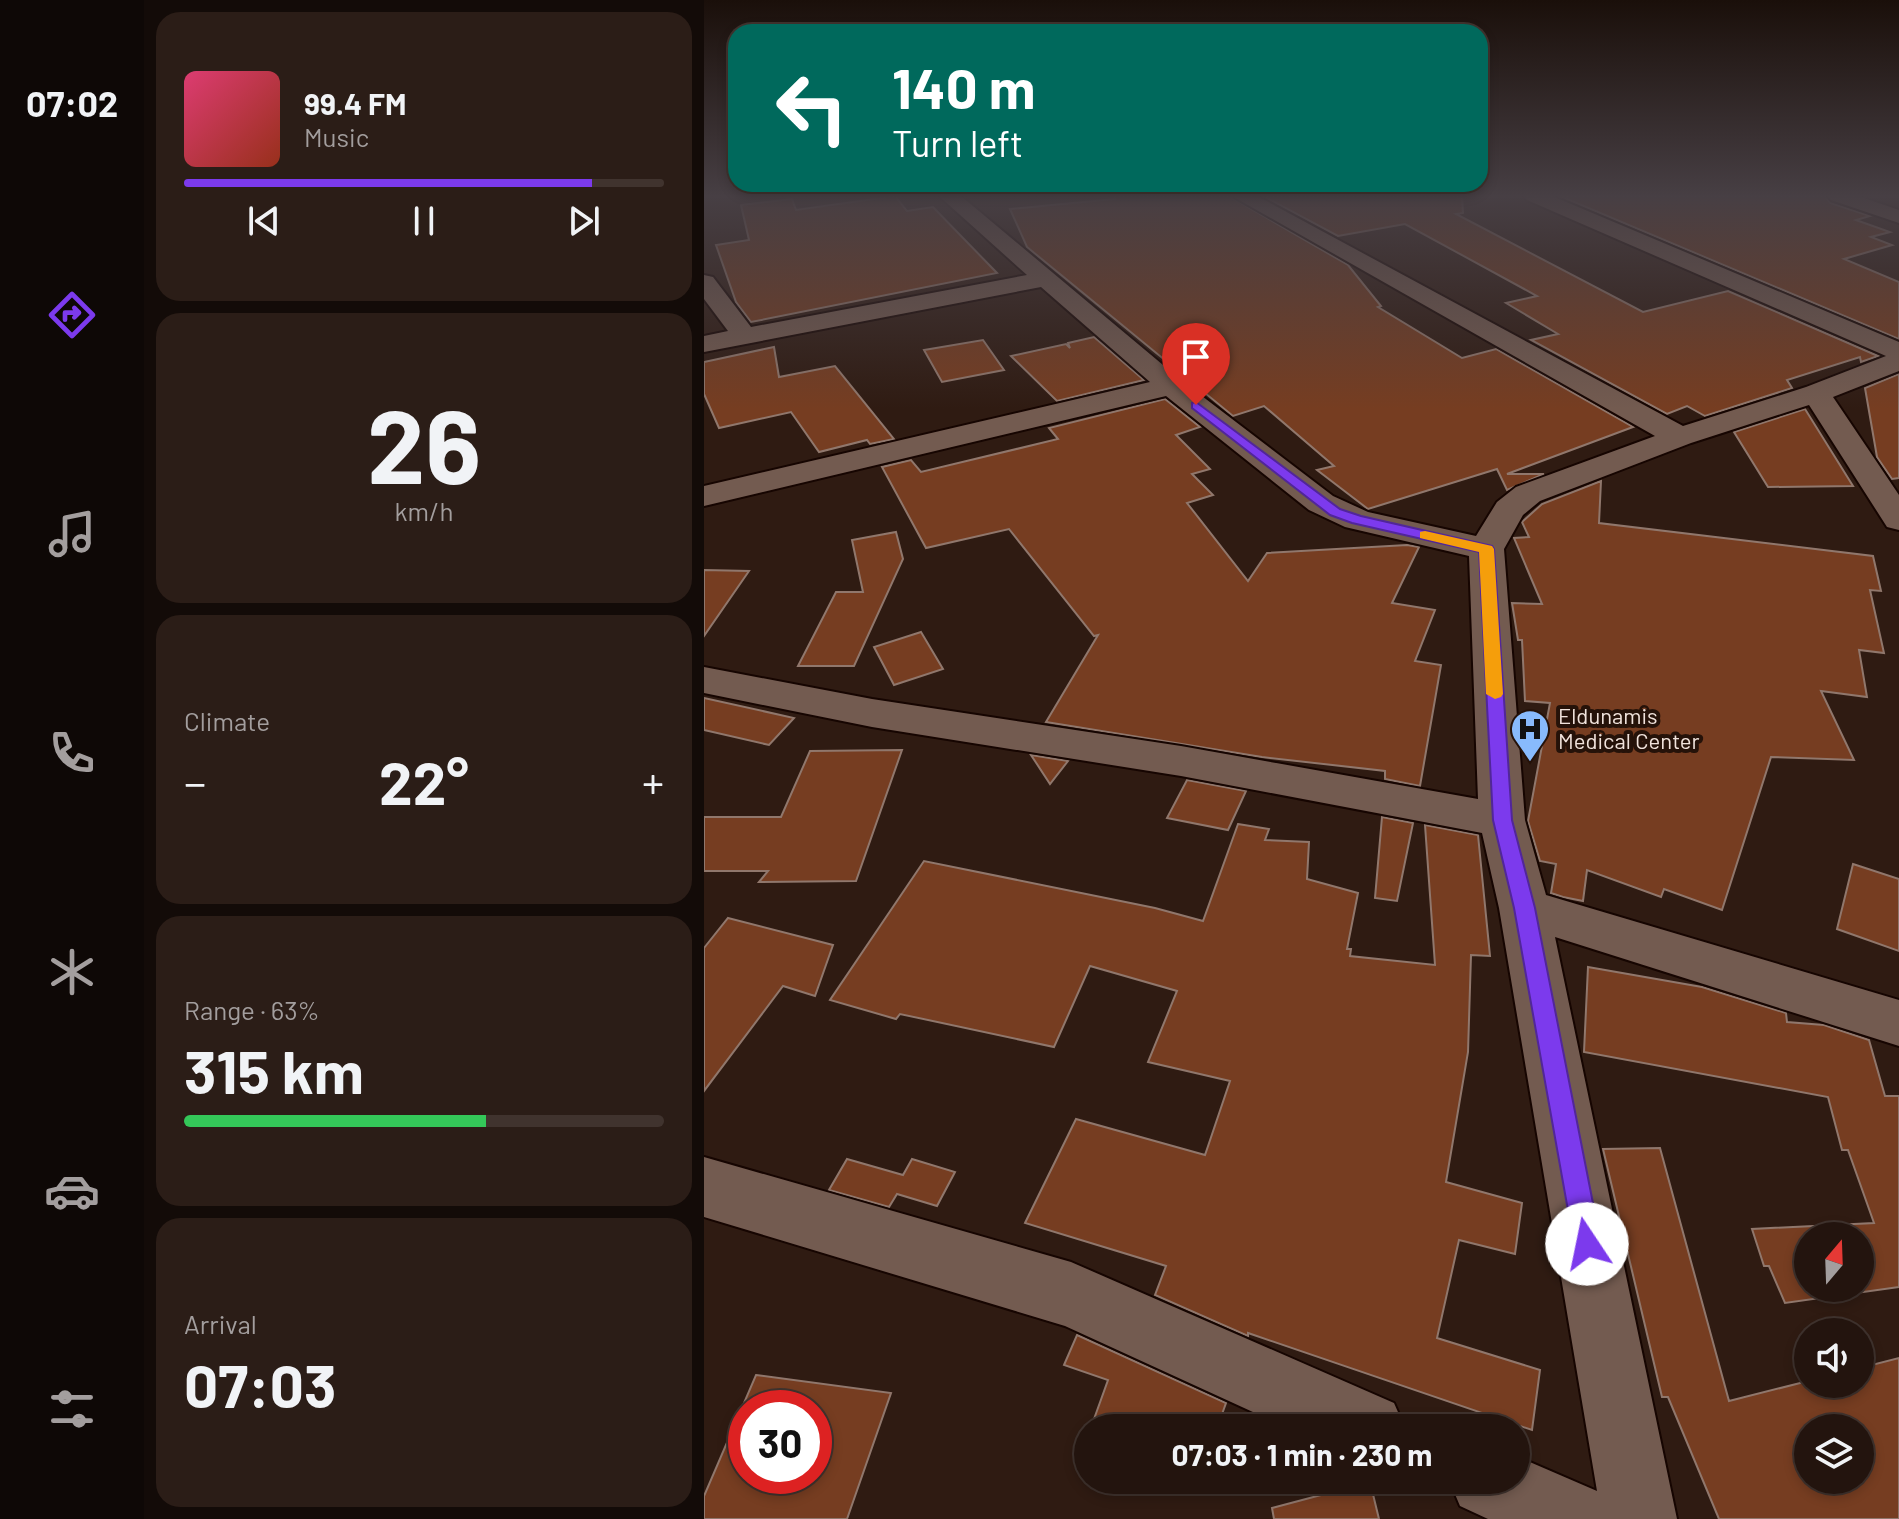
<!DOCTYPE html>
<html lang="en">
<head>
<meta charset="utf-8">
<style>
  :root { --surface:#23140e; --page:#2b1d17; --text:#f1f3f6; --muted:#a39e9e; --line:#40332e; --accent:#7c3aed }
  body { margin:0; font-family:Barlow,sans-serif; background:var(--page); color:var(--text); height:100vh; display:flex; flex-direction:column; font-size:30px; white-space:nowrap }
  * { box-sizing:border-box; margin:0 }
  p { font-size:26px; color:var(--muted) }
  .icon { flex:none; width:44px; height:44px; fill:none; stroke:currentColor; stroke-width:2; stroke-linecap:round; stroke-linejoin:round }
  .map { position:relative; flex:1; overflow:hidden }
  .sheet { display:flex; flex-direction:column; gap:12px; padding:12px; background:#130b08; width:560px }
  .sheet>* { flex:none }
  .guide { position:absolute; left:24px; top:24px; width:760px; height:168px; border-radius:24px; box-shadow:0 4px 12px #0003,0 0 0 2px var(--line); background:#00695c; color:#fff; overflow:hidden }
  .needle { width:52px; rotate:19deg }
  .tools { position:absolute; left:1090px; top:1222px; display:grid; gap:16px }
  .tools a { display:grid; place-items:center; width:80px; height:80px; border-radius:50%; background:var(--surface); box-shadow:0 4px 12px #0003,0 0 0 2px var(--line); font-size:40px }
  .speed { position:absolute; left:24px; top:1390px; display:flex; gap:16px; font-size:40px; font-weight:700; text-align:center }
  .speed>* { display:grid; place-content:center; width:104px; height:104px; border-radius:50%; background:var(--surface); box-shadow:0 4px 12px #0003,0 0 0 2px var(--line); line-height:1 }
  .speed .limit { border:12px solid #d22; background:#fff; color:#111 }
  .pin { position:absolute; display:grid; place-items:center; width:68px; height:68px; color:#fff; margin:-82px -34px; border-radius:50% 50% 50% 0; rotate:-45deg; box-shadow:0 0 8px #0007 }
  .pin .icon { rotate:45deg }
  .me { position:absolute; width:88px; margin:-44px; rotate:349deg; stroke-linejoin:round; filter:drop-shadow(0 0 6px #0008) }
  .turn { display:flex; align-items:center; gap:28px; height:168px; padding:0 32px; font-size:36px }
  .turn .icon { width:104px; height:104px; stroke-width:2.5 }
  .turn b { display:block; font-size:56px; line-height:68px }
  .big { font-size:60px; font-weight:700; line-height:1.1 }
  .sheet .widget { flex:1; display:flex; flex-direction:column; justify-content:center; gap:12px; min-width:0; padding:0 28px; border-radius:24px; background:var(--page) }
  .sheet .dial { align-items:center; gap:0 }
  .dial b { font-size:104px; line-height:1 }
  .song { display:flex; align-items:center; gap:24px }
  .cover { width:96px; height:96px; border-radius:12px; background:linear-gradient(135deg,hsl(340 70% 55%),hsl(10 70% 35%)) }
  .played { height:8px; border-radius:4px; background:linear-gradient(90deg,var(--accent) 85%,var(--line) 85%) }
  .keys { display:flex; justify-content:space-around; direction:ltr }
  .heat { display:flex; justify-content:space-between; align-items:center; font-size:44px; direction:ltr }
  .charge { height:12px; border-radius:6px; background:linear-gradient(90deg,#34c759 63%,var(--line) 0) }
  .trip { position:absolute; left:370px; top:1414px; width:456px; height:80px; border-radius:40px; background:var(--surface); box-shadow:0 4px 12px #0003,0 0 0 2px var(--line); font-weight:700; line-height:80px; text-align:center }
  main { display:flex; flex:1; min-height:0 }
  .tabs { display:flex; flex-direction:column; width:144px; justify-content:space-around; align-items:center; background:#0e0806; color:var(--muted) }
  .tabs .icon { width:56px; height:56px }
  .tabs .on { color:var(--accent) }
  .tabs b { font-size:36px; color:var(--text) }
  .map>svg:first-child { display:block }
</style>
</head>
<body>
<main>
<nav class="tabs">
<b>07:02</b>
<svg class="icon on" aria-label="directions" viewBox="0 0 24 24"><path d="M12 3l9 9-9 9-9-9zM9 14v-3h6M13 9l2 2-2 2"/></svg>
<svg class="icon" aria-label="music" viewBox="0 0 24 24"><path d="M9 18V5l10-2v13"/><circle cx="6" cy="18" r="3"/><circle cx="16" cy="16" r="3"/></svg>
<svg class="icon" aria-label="phone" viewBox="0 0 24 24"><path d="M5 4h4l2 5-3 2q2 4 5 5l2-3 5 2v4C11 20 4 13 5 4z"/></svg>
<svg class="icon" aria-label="climate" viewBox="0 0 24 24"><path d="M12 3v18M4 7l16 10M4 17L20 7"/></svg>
<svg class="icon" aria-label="car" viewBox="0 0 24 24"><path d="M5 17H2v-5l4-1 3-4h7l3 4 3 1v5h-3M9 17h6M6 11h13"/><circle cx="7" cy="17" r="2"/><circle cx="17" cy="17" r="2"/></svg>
<svg class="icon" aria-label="filters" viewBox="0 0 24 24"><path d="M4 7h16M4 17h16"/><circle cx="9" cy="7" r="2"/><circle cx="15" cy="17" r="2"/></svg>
</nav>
<section class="sheet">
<div class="widget">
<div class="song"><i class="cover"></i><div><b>99.4 FM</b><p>Music</p></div></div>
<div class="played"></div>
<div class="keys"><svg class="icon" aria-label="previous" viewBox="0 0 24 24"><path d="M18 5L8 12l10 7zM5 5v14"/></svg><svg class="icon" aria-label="pause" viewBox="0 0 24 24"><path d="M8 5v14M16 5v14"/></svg><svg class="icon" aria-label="next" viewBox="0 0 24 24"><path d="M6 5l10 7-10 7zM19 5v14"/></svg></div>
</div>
<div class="widget dial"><b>26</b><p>km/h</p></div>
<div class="widget"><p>Climate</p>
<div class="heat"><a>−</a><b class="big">22°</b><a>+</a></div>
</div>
<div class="widget"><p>Range · 63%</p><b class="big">315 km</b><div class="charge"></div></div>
<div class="widget"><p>Arrival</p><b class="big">07:03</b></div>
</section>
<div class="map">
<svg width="1195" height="1519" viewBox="0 0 1195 1519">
  <rect width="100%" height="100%" fill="#2f1b12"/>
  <g fill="#763d21" stroke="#90776c" stroke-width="2" fill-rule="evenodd">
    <polygon points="191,196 203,211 229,207 293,273 47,322 32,302 12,245 45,240 37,205 88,199 92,210"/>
    <polygon points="409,196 525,196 644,265 677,306 674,307 758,358 792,349 929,427 803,474 840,474 803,490 793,469 664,509 613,470 630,466 560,406 529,416 323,247 306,209 411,199"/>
    <polygon points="559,196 758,196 759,213 752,214 939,312 1024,291 1174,356 1157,362 1156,357 1083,380 1088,388 1001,416 983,406 963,414 827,340 854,334 802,303 833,296 701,224 634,236"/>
    <polygon points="856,196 1121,196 1126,203 1166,216 1152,220 1186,232 1167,237 1188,245 1140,259 1195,282 1195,339"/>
    <polygon points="390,337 440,380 353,401 307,356 362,344 366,348 364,343"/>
    <polygon points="279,340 300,370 238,382 220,350"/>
    <polygon points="70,347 75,377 131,366 190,439 166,444 163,440 115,452 87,412 15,428 0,394 0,362"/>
    <polygon points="1195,374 1195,478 1188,479 1173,457 1161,388"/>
    <polygon points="461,399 496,427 472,435 506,469 488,474 509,495 483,503 544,581 563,553 703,545 715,547 688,603 731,610 711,661 737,665 716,786 681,779 681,771 558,757 342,722 394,635 390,636 305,529 222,548 178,467 207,460 217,472 354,439 345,428"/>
    <polygon points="1101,409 1149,486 1064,487 1030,432"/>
    <polygon points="897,481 895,523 1169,556 1177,591 1166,590 1180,653 1155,650 1163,697 1117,691 1150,760 1067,757 1018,910 960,889 957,897 883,870 879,901 859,897 847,893 852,864 836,861 824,821 846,703 821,701 818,640 814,640 808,603 838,604 810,538 825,537 818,522 838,504"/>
    <polygon points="192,532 199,559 150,666 94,666 132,592 159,592 148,540"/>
    <polygon points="0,570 45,571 0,636"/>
    <polygon points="217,632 239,669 190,685 170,647"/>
    <polygon points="0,698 90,718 65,745 0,730"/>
    <polygon points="198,750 152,881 55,882 64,871 0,871 0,817 77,817 106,751"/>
    <polygon points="327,755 364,761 346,784"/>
    <polygon points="483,780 542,791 524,830 463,818"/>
    <polygon points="678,817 709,823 693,901 671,898"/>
    <polygon points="534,824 565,829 561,840 605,842 603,879 654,893 643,949 647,949 646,956 731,965 721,825 774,835 786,956 767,955 764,1052 742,1182 818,1203 811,1254 755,1240 733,1338 836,1370 828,1430 544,1333 544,1336 451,1295 462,1266 321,1223 372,1119 501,1155 526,1081 444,1062 473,991 386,966 350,1047 196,1014 192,1019 126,1000 220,861 451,908 499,921"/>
    <polygon points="1149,864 1195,879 1195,951 1133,929"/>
    <polygon points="24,918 129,945 111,996 79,986 0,1091 0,948"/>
    <path d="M884,967L998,987L1082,1013L1083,1022L1120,1025L1165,1040L1181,1096H1195V1287L1081,1303L1065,1266H1060L1048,1229L1170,1223L1144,1150H1138L1124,1097L880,1052ZM1104,1236H1156V1288H1104Z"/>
    <path d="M956,1148L1025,1401L1104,1381V1384H1156V1368L1195,1358V1519H1015L964,1397H958L899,1149ZM1104,1428H1156V1480H1104Z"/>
    <polygon points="143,1159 199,1175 208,1159 251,1172 233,1206 193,1194 185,1207 125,1190"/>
    <polygon points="373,1335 522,1403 513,1428 417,1428 390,1419 404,1380 360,1365"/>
    <path d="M52,1375L187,1393L143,1519H0V1496ZM42,1408H110V1476H42Z"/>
    <polygon points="666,1482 675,1519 570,1519 568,1508"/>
  </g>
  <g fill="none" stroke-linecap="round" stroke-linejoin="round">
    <g stroke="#160501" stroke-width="4">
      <g id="minor">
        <polygon points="235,196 257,196 477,380 629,496 664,512 772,536 793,502 812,487 951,436 528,196 553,196 979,426 1102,387 1182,356 823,200 820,196 848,196 1195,342 1195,371 1129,397 1195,495 1195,530 1183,527 1105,405 987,443 836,501 819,515 800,549 821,820 842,895 1195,1000 1195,1046 851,937 973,1519 784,1519 756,1506 745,1480 812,1480 812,1456 893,1491 795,908 778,833 477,776 168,727 0,693 0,667 168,699 477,746 774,799 765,556 641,527 605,510 462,396 0,506 0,486 446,382 337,287 0,352 0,336 24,331 0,299 0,275 9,277 47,327 323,275"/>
        <polygon points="1124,196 1154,196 1195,210 1195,223 1127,200"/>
        <polygon points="0,1157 367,1262 690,1403 701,1428 584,1428 361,1326 0,1217"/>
      </g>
    </g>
    <use href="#minor" fill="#735b50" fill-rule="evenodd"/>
  </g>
  <linearGradient id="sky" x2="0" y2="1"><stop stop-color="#1a0f0a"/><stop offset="0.48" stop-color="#473f44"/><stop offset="1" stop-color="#473f44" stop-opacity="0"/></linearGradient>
  <rect width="1195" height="409" fill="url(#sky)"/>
  <polygon fill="#7c3aed" stroke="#51269a" stroke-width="2" points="492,402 636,509 657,516 788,546 790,549 808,820 831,908 897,1244 893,1254 883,1257 874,1254 870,1244 810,908 789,820 775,552 648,523 626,515 488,408 488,403"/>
  <polygon fill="#f59e0b" points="721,531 788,546 790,549 799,694 797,697 791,699 782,694 775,552 716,538 716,532"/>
  <defs>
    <g id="hospital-pin" transform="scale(2)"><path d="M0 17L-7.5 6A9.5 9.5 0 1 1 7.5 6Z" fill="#88bafc" stroke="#251209"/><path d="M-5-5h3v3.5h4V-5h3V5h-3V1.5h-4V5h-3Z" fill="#111"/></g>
  </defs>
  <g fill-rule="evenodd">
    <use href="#hospital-pin" x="826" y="729"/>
  </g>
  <g text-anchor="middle" stroke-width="8" stroke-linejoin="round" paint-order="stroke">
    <g font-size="22" fill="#f1e3dc" stroke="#251209" text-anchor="start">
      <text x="854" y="724">Eldunamis<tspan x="854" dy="25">Medical Center</tspan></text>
    </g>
  </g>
</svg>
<div class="tools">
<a><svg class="needle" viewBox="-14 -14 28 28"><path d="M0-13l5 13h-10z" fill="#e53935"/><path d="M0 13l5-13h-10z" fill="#a39e9e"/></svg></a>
<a><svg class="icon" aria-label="sound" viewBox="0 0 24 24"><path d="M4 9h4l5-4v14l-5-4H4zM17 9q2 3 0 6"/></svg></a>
<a><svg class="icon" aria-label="layers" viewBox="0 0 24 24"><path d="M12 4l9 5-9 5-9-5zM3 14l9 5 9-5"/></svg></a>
</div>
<div class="speed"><div class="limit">30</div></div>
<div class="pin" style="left:492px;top:405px;background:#d93025"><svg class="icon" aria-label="arrive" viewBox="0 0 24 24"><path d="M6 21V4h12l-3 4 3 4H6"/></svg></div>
<svg class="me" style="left:883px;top:1244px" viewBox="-20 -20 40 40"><circle r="19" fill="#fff"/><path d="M0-13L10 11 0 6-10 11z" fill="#7c3aed"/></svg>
<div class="trip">07:03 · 1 min · 230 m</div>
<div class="guide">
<div class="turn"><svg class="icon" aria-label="left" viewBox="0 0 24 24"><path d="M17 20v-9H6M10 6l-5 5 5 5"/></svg><div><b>140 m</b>Turn left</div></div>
</div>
</div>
</main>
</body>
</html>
